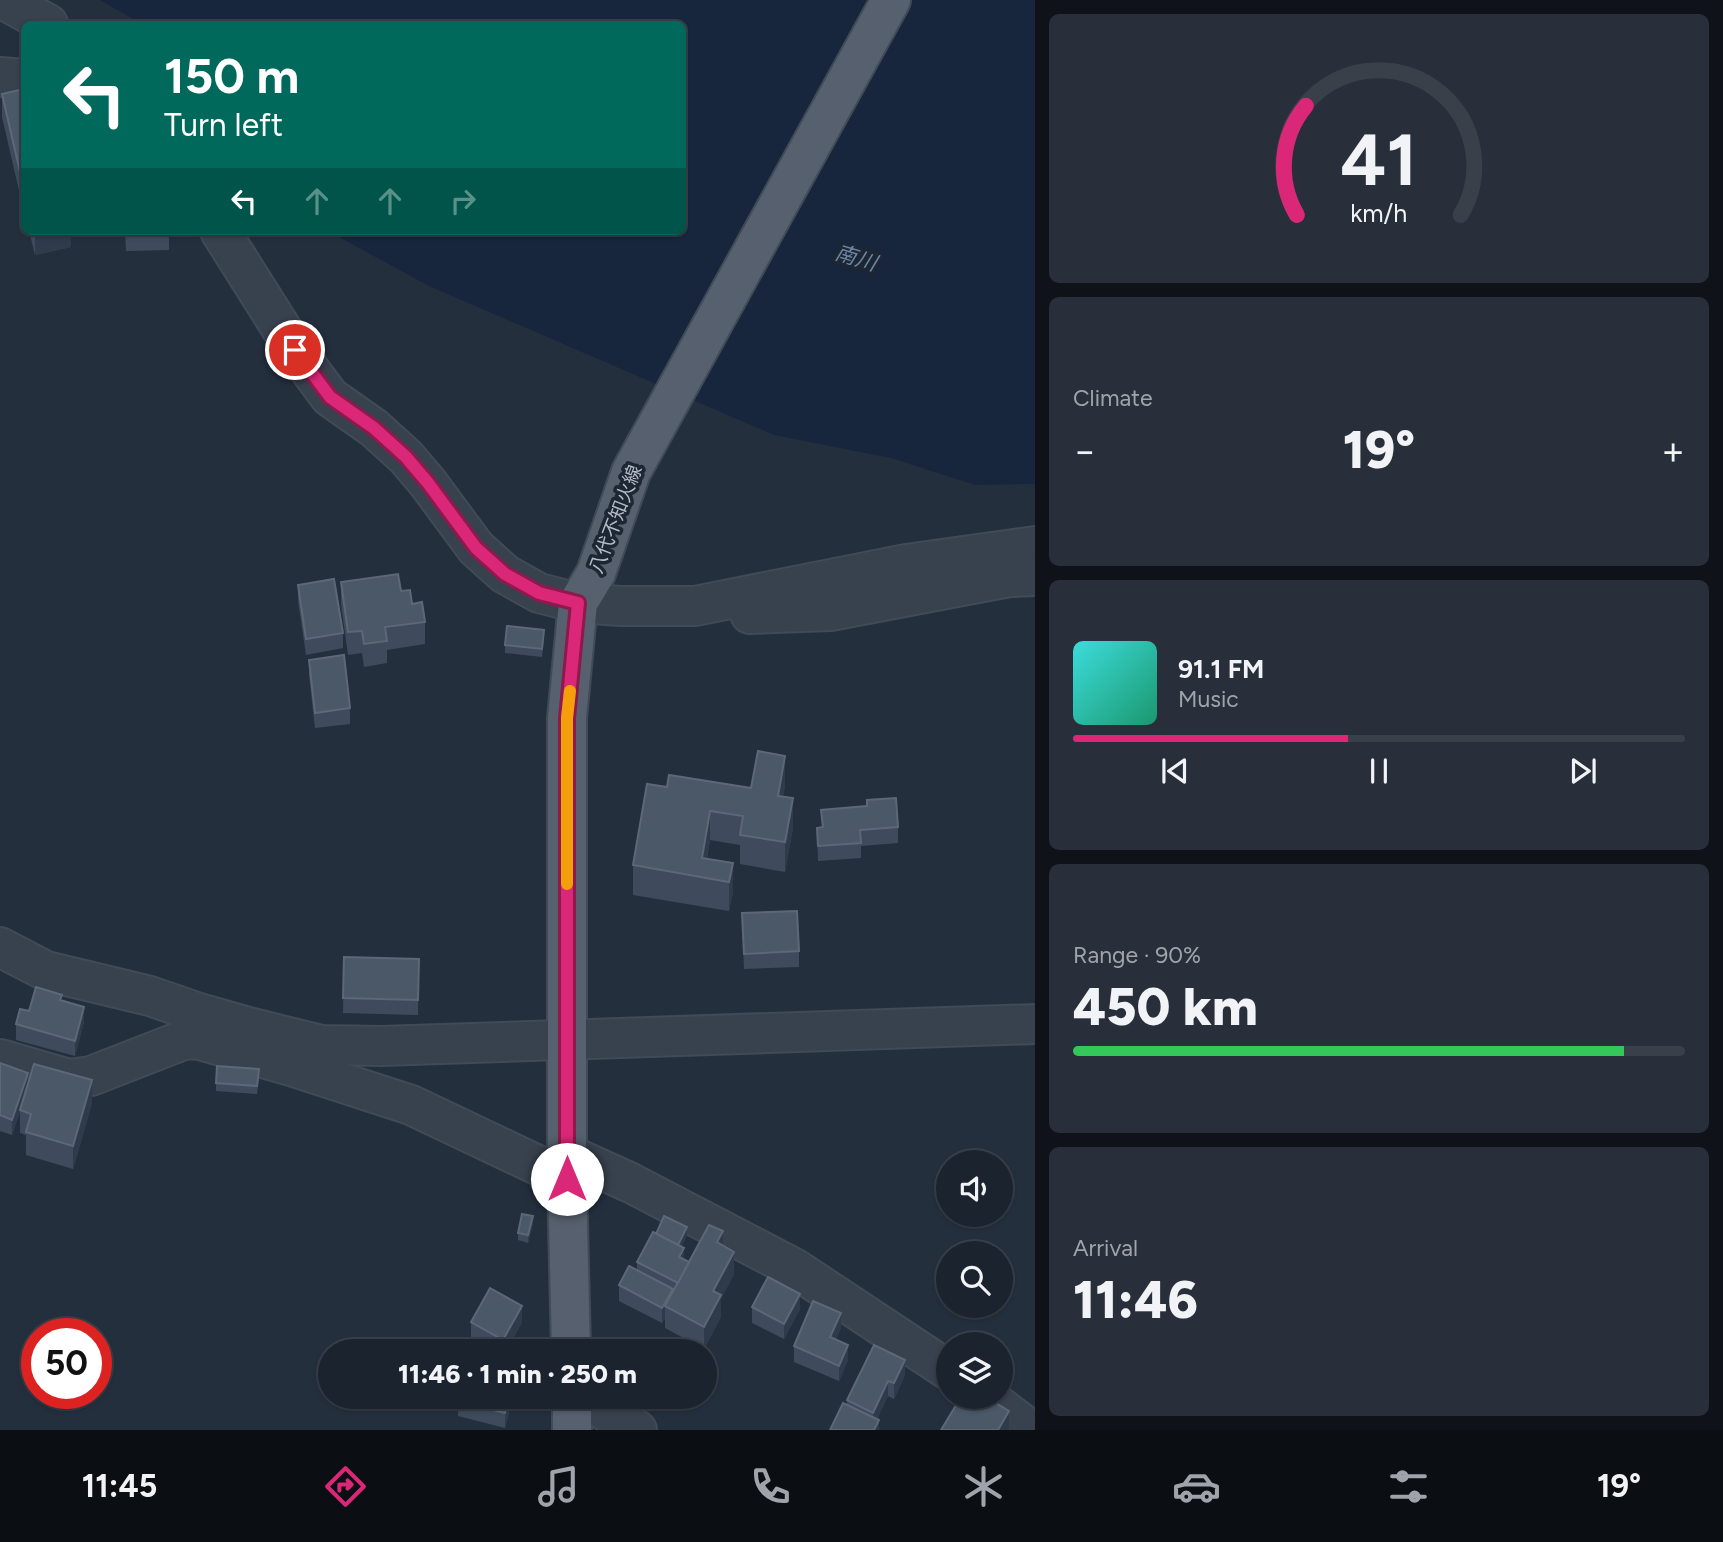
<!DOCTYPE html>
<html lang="en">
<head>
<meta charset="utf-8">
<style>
  :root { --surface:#1b232e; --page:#282f3a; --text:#f1f3f6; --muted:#a0a4aa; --line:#39404a; --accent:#db2777 }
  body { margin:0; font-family:Figtree,"Noto Sans JP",sans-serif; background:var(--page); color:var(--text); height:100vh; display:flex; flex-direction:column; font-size:26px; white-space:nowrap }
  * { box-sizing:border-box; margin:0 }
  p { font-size:23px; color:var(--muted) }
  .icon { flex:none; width:38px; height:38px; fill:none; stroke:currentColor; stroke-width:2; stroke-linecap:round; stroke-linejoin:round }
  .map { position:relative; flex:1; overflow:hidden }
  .details { display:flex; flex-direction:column; gap:14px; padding:14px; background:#0f1319; width:688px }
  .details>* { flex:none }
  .guide { position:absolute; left:21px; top:21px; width:665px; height:214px; border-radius:10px; box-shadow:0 2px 5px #0004,0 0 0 2px var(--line); background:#00695c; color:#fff; overflow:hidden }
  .tools { position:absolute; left:936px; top:1150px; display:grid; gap:14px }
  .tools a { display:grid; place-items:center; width:77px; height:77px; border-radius:50%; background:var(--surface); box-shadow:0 2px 5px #0004,0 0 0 2px var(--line); font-size:35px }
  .speed { position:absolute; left:21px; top:1318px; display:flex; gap:14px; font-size:35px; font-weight:700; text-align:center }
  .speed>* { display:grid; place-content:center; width:91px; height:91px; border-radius:50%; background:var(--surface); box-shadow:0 2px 5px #0004,0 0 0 2px var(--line); line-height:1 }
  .speed .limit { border:10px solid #d22; background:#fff; color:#111 }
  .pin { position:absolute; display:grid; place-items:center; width:60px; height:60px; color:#fff; margin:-30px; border:4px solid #fff; border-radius:50%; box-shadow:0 2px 7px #0007 }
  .me { position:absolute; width:77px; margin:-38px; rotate:0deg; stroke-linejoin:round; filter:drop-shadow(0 0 5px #0008) }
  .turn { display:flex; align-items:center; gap:24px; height:147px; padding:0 28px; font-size:32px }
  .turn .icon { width:91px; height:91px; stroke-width:2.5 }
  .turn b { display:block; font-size:49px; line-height:60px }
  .lanes { display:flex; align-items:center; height:66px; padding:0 28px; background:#0003; justify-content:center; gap:35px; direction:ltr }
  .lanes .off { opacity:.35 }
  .big { font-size:52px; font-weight:800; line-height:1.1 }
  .details .tile { flex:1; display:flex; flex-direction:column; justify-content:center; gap:10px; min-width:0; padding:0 24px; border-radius:10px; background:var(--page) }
  .details .dial { align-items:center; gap:0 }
  .dial svg { height:182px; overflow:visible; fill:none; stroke:var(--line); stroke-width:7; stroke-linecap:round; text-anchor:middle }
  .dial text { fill:var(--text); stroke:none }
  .song { display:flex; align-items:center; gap:21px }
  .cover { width:84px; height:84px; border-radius:10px; background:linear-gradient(135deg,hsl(180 70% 55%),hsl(160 70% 35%)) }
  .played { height:7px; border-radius:4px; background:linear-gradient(90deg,var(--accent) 45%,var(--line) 45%) }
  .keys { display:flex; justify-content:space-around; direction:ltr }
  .heat { display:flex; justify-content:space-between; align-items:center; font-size:38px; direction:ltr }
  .charge { height:10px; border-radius:5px; background:linear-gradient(90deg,#34c759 90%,var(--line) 0) }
  .trip { position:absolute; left:318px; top:1339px; width:399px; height:70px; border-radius:35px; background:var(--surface); box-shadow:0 2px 5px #0004,0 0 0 2px var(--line); font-weight:800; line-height:70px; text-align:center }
  .dock { display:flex; height:112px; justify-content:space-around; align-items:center; background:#0b0e12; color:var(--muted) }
  .dock .icon { width:49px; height:49px }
  .dock .selected { color:var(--accent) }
  .dock b { font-size:32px; color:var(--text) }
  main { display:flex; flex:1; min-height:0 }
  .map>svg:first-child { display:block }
</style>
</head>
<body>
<main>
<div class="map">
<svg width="1036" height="1430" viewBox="0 0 1036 1430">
  <rect width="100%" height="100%" fill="#242f3e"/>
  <polygon fill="#17263c" points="100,0 1035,0 1035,484 975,485 891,458 774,435 429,286 328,231 682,231 682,24 142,24"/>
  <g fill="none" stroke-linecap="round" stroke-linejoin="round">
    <g stroke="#414a57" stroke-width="42">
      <g id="minor">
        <polyline points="4,0 48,24"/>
        <polyline points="0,77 24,79"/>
        <polyline points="220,231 295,350 330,397 374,428 406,457 428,483 476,548 505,574 539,593 578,603 621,606 695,606 906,564 1036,546"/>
        <polyline points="750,614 830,611 1009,577 1036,576"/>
        <polyline points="0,947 46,971 150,996 199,1013 252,1028 321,1045 381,1046 1036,1024"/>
        <polyline points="0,1059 69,1079 91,1076 186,1039 200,1040 291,1066 411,1105 567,1179"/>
        <polyline points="567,1154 631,1183 794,1268 948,1370"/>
        <polyline points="986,1396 1030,1430"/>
        <polyline points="572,1398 590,1402 637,1430"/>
      </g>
    </g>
    <g stroke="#414a57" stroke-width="42">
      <g id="major">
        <polyline points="571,1351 567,1179 567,718 578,603 596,573 631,472 891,0"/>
        <polyline points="572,1396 572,1430"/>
      </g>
    </g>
    <use href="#minor" stroke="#38414e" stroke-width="38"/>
    <use href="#major" stroke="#56606e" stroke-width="38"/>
  </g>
  <g fill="#3f4b5c">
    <polygon points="24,89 24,212 2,117 2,94"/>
    <polygon points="29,231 95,231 71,237 71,247 35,255"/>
    <polygon points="125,231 169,231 169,250 126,251"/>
    <polygon points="341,582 401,591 412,604 425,622 425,644 387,650 387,663 364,667 362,653 348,655 341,604"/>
    <polygon points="298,585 343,633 343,648 306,655 298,601"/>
    <polygon points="544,638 542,657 505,653 505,645"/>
    <polygon points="309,660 350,708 350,724 315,728 309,675"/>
    <polygon points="785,785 783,797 793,827 785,872 740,864 740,845 710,840 707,859 733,863 733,892 729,911 633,895 633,865 667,787 751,788"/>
    <polygon points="821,810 898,827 898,843 861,846 861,858 818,861 817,828 822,827"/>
    <polygon points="742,913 799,951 799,967 744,969"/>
    <polygon points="344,957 419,959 418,1015 343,1013"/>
    <polygon points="62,1000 84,1022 75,1056 16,1040 16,1024 29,1011"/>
    <polygon points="0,1063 28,1082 92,1103 73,1169 26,1155 26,1135 20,1133 20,1112 12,1135 0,1131"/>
    <polygon points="259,1077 257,1094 216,1091 216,1083"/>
    <polygon points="533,1224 528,1243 518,1240 518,1233"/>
    <polygon points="656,1234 687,1235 681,1247 684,1259 689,1262 723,1246 734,1274 721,1299 721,1317 704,1349 665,1328 665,1318 662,1323 619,1301 619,1285 637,1270 637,1262"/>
    <polygon points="752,1307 800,1309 784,1339 752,1323"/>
    <polygon points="471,1322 522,1322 506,1351 495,1351 471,1338"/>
    <polygon points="841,1328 836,1339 848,1360 839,1381 794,1362 794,1346"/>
    <polygon points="874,1345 905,1375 894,1399 888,1396 877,1419 879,1430 847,1405 847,1400"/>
    <polygon points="512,1396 512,1401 505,1428 458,1416 458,1401"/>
  </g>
  <g fill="#2f3b4b">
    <polygon points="43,231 95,231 71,237 71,247 35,255 35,233"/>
    <polygon points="785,756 785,785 778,825 778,796"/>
    <polygon points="793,798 793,827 785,872 785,842"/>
    <polygon points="710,811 710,840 703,877 702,858"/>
    <polygon points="733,863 733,892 729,911 729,882"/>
    <polygon points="84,1007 84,1022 75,1056 75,1041"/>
    <polygon points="28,1073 28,1088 12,1135 12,1120"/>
    <polygon points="92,1080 92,1103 73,1169 73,1146"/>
    <polygon points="533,1216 533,1224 528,1243 528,1235"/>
    <polygon points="687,1227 687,1235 678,1254 678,1246"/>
    <polygon points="723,1231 723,1254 717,1242"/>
    <polygon points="684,1248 684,1264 679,1257"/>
    <polygon points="734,1252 734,1274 721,1299 721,1317 704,1349 704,1327 713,1291"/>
    <polygon points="673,1289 673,1304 665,1306 665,1318 662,1323 662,1308"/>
    <polygon points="800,1294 800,1309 784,1339 784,1324"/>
    <polygon points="522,1306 522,1322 506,1351 503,1351 503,1340"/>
    <polygon points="841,1313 841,1328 830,1353 830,1337"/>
    <polygon points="848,1345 848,1360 839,1381 839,1366"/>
    <polygon points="905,1360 905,1375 894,1399 894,1383"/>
    <polygon points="888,1381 888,1396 873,1428 873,1413"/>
    <polygon points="509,1396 512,1396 512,1401 505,1428 505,1413"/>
    <polygon points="1009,1411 1009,1430 998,1430"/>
    <polygon points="879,1420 879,1430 874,1430"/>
  </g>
  <g fill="#4b5868" stroke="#5c6777" stroke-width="2">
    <polygon points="24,89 24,189 2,94"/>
    <polygon points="126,231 169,231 169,235 126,236"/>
    <polygon points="398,574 401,591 410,590 412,604 422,602 425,622 385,627 387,641 364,644 362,631 348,632 341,582"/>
    <polygon points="334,579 343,633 306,639 298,585"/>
    <polygon points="507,626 544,630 542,649 505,645"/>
    <polygon points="344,655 350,708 315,713 309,660"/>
    <polygon points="758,751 785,756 778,796 793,798 785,842 740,835 743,816 710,811 702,858 733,863 729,882 633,865 647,784 667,787 669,775 751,788"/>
    <polygon points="896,798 898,827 860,830 861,843 818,846 817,828 823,827 821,810 867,806 867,800"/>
    <polygon points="797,911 799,951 744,954 742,913"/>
    <polygon points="344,957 419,959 418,1000 343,998"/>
    <polygon points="36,987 62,995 60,1000 84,1007 75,1041 16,1024 20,1009 29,1011"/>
    <polygon points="0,1063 28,1073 12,1120 0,1115"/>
    <polygon points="34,1064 92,1080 73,1146 26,1132 31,1114 20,1110"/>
    <polygon points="217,1066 259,1069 257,1086 216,1083"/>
    <polygon points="522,1214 533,1216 528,1235 518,1233"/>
    <polygon points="664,1216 687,1227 678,1245 656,1234"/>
    <polygon points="709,1225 723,1231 717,1242 734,1252 713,1291 721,1295 704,1327 665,1306"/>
    <polygon points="653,1232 684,1248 679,1257 689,1262 678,1283 637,1262"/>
    <polygon points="629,1266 673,1289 662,1308 619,1285"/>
    <polygon points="768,1277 800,1294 784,1324 752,1307"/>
    <polygon points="490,1288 522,1306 503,1340 471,1322"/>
    <polygon points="813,1301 841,1313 830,1337 848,1345 839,1366 794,1346"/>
    <polygon points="874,1345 905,1360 894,1383 888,1381 873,1413 847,1400"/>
    <polygon points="459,1396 509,1396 505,1413 458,1401"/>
    <polygon points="977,1396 984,1396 1009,1411 998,1430 941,1430 961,1397 973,1404"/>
    <polygon points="843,1403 879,1420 874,1430 830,1430"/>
  </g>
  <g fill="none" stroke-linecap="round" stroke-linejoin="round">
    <g stroke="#8e194d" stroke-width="18">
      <polyline id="route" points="295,350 330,397 374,428 406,457 428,483 476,548 505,574 539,593 578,603 567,718 567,1179"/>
    </g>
    <use href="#route" stroke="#db2777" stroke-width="12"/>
    <polyline stroke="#f59e0b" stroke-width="12" points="567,884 567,718 570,691"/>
  </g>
  <g text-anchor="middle" stroke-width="7" stroke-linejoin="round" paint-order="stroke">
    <g font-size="19" fill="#b4bcc9" stroke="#1d2633">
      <text transform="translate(615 519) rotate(-69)" y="7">八代不知火線</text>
    </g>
    <g font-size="21" font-style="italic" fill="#6d86a8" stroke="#1d2633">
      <text transform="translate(856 258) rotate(17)" y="7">南川</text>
    </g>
  </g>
</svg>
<div class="tools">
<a><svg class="icon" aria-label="sound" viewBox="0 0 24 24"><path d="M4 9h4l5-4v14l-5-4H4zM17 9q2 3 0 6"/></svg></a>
<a><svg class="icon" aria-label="search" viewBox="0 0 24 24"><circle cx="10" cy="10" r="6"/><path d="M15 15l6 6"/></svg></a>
<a><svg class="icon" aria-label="layers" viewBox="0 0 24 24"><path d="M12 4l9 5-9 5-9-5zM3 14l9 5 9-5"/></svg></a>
</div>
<div class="speed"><div class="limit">50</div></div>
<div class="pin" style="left:295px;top:350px;background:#d93025"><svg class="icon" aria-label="arrive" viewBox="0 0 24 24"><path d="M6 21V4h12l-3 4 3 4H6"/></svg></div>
<svg class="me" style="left:567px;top:1179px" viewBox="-20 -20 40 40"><circle r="19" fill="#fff"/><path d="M0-13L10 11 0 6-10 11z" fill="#db2777"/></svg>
<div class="trip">11:46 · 1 min · 250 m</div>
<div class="guide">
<div class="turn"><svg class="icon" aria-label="left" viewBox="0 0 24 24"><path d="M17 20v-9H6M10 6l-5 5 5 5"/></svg><div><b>150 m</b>Turn left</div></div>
<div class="lanes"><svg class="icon" aria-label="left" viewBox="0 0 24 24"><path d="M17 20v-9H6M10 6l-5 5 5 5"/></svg><svg class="icon off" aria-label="ahead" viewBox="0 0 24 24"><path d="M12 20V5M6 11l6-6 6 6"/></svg><svg class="icon off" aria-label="ahead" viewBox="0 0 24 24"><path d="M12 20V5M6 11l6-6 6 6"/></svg><svg class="icon off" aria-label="right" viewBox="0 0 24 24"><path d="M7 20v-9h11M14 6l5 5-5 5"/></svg></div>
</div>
</div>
<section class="details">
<div class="tile dial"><svg viewBox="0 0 100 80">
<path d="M14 69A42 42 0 1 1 86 69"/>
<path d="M14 69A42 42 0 0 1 18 21" stroke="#db2777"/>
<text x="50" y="56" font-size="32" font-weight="700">41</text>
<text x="50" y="72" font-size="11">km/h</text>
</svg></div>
<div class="tile"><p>Climate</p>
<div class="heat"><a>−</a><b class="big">19°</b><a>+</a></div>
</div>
<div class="tile">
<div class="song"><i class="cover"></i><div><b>91.1 FM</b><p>Music</p></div></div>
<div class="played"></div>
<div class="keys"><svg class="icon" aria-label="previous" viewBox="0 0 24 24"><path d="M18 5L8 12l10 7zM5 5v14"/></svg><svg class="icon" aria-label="pause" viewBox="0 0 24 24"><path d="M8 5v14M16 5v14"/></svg><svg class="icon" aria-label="next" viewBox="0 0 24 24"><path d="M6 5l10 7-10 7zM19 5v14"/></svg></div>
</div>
<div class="tile"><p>Range · 90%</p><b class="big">450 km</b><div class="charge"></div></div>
<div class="tile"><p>Arrival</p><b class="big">11:46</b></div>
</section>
</main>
<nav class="dock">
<b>11:45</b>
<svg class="icon selected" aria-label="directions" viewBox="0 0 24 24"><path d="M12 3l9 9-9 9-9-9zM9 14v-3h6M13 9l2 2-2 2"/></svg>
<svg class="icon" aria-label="music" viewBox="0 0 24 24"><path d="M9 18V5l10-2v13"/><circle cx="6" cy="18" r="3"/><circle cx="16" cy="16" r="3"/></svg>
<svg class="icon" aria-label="phone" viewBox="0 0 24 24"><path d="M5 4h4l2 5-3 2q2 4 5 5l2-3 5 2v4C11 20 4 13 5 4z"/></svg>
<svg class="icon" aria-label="climate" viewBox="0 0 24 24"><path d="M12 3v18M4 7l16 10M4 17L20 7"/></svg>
<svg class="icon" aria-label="car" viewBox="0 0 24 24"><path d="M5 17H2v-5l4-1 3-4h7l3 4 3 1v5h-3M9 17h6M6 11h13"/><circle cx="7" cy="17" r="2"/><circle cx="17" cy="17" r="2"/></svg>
<svg class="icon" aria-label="filters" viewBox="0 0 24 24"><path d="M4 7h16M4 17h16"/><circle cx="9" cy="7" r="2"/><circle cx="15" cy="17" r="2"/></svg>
<b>19°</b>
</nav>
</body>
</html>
